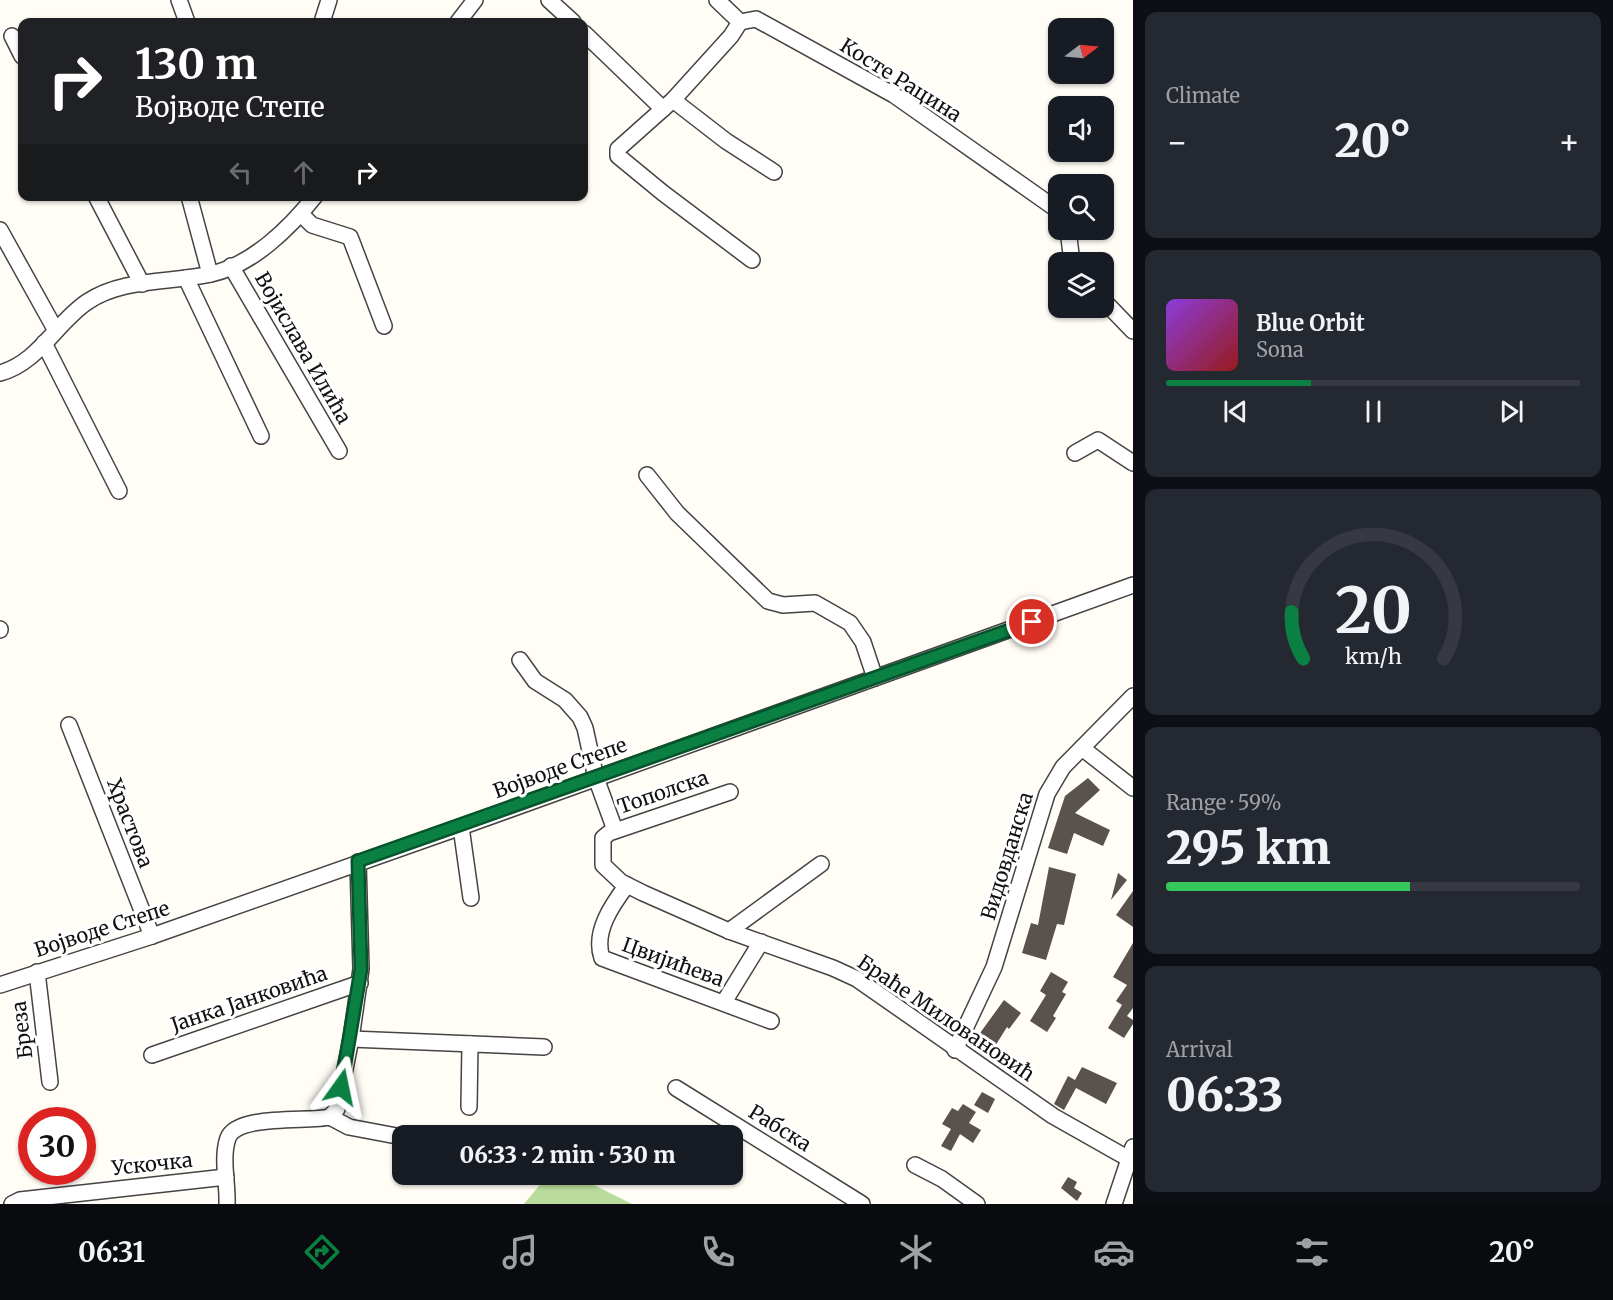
<!DOCTYPE html>
<html lang="en">
<head>
<meta charset="utf-8">
<style>
  :root { --surface:#171b24; --page:#242831; --text:#f1f3f6; --muted:#9ea1a6; --line:#363941; --accent:#0b8043 }
  body { margin:0; font-family:Merriweather,serif; background:var(--page); color:var(--text); height:100vh; display:flex; flex-direction:column; font-size:22px; white-space:nowrap }
  * { box-sizing:border-box; margin:0 }
  p { font-size:20px; color:var(--muted) }
  .icon { flex:none; width:33px; height:33px; fill:none; stroke:currentColor; stroke-width:2; stroke-linecap:round; stroke-linejoin:round }
  .map { position:relative; flex:1; overflow:hidden }
  .side { display:flex; flex-direction:column; gap:12px; padding:12px; background:#0d0f14; width:480px }
  .side>* { flex:none }
  .guide { position:absolute; left:18px; top:18px; width:570px; height:183px; border-radius:12px; box-shadow:0 2px 4px #0004; background:#202124; color:#fff; overflow:hidden }
  .needle { width:39px; rotate:74deg }
  .controls { position:absolute; left:1048px; top:18px; display:grid; gap:12px }
  .controls a { display:grid; place-items:center; width:66px; height:66px; border-radius:12px; background:var(--surface); box-shadow:0 2px 4px #0004; font-size:30px }
  .speed { position:absolute; left:18px; top:1107px; display:flex; gap:12px; font-size:30px; font-weight:700; text-align:center }
  .speed>* { display:grid; place-content:center; width:78px; height:78px; border-radius:50%; background:var(--surface); box-shadow:0 2px 4px #0004; line-height:1 }
  .speed .limit { border:9px solid #d22; background:#fff; color:#111 }
  .pin { position:absolute; display:grid; place-items:center; width:51px; height:51px; color:#fff; margin:-26px; border:3px solid #fff; border-radius:50%; box-shadow:0 2px 6px #0007 }
  .me { position:absolute; width:66px; margin:-33px; rotate:12deg; stroke-linejoin:round; filter:drop-shadow(0 0 4px #0008) }
  .turn { display:flex; align-items:center; gap:21px; height:126px; padding:0 18px; font-size:27px }
  .turn .icon { width:78px; height:78px; stroke-width:2.5 }
  .turn b { display:block; font-size:42px; line-height:51px }
  .lanes { display:flex; align-items:center; height:57px; padding:0 18px; background:#0003; justify-content:center; gap:30px; direction:ltr }
  .lanes .off { opacity:.35 }
  .big { font-size:45px; font-weight:800; line-height:1.1 }
  .side .card { flex:1; display:flex; flex-direction:column; justify-content:center; gap:9px; min-width:0; padding:0 21px; border-radius:12px; background:var(--page) }
  .side .dial { align-items:center; gap:0 }
  .dial svg { height:156px; overflow:visible; fill:none; stroke:var(--line); stroke-width:7; stroke-linecap:round; text-anchor:middle }
  .dial text { fill:var(--text); stroke:none }
  .song { display:flex; align-items:center; gap:18px }
  .cover { width:72px; height:72px; border-radius:9px; background:linear-gradient(135deg,hsl(270 70% 55%),hsl(0 70% 35%)) }
  .played { height:6px; border-radius:3px; background:linear-gradient(90deg,var(--accent) 35%,var(--line) 35%) }
  .keys { display:flex; justify-content:space-around; direction:ltr }
  .heat { display:flex; justify-content:space-between; align-items:center; font-size:33px; direction:ltr }
  .charge { height:9px; border-radius:4px; background:linear-gradient(90deg,#34c759 59%,var(--line) 0) }
  .trip { position:absolute; left:392px; top:1125px; width:351px; height:60px; border-radius:12px; background:var(--surface); box-shadow:0 2px 4px #0004; font-weight:800; line-height:60px; text-align:center }
  .tabs { display:flex; height:96px; justify-content:space-around; align-items:center; background:#090b0e; color:var(--muted) }
  .tabs .icon { width:42px; height:42px }
  .tabs .current { color:var(--accent) }
  .tabs b { font-size:27px; color:var(--text) }
  main { display:flex; flex:1; min-height:0 }
  .map>svg:first-child { display:block }
</style>
</head>
<body>
<main>
<div class="map">
<svg width="1133" height="1204" viewBox="0 0 1133 1204">
  <rect width="100%" height="100%" fill="#fffdf5"/>
  <polygon fill="#b9dc9c" points="548,1175 574,1175 632,1204 524,1204"/>
  <g fill="#5a524d">
    <polygon points="1088,778 1100,790 1075,813 1110,830 1103,846 1074,833 1067,854 1048,848 1065,796"/>
    <polygon points="1049,867 1076,874 1064,925 1057,924 1046,960 1022,953 1031,923 1038,925"/>
    <polygon points="1118,873 1127,880 1111,900"/>
    <polygon points="1133,891 1133,927 1116,915"/>
    <polygon points="1133,943 1133,1008 1127,1016 1133,1020 1133,1024 1124,1038 1108,1028 1122,1005 1116,1001 1127,985 1113,977"/>
    <polygon points="1051,972 1068,982 1062,992 1066,994 1053,1016 1056,1018 1047,1032 1030,1021 1046,995 1040,991"/>
    <polygon points="1004,1000 1021,1013 1009,1029 1007,1027 992,1051 975,1040"/>
    <polygon points="1082,1067 1117,1083 1106,1104 1076,1088 1064,1110 1054,1104 1068,1076 1075,1080"/>
    <polygon points="982,1092 995,1099 988,1113 974,1105"/>
    <polygon points="963,1104 976,1112 969,1123 981,1130 973,1143 960,1134 951,1151 941,1146 951,1129 942,1124 952,1108 958,1111"/>
    <polygon points="1068,1177 1077,1182 1074,1188 1082,1193 1077,1201 1061,1188"/>
  </g>
  <g fill="none" stroke-linecap="round" stroke-linejoin="round">
    <g stroke="#444" stroke-width="18">
      <g id="minor">
        <polyline points="179,0 187,22"/>
        <polyline points="549,0 573,22"/>
        <polyline points="717,0 740,22 756,19 894,95 1059,211"/>
        <polyline points="322,22 329,0"/>
        <polyline points="458,22 475,0"/>
        <polyline points="740,22 731,36 673,100 726,141 774,172"/>
        <polyline points="584,33 663,109"/>
        <polyline points="12,36 22,56"/>
        <polyline points="673,100 618,149 618,156 663,193 752,260"/>
        <polyline points="96,196 142,284"/>
        <polyline points="189,196 210,274"/>
        <polyline points="301,214 312,225 350,237 384,326"/>
        <polyline points="0,230 55,329"/>
        <polyline points="1068,230 1072,262"/>
        <polyline points="231,266 339,451"/>
        <polyline points="186,278 261,436"/>
        <polyline points="1104,301 1133,331"/>
        <polyline points="44,343 119,491"/>
        <path d="M0,373C38,363 56,323 87,302C122,278 171,283 211,274C252,265 290,228 315,196"/>
        <polyline points="1075,453 1098,440 1133,463"/>
        <polyline points="647,475 677,513 768,601 783,605 815,603 850,623 863,642 875,678"/>
        <polyline points="0,629 0,630"/>
        <polyline points="520,660 535,681 565,700 580,717 585,728 596,778 615,830"/>
        <polyline points="69,725 152,936"/>
        <polyline points="1082,748 1133,788"/>
        <polyline points="730,792 609,833 603,838 603,865 621,882 643,893 729,931 833,968 857,979 1053,1116 1129,1159"/>
        <polyline points="461,827 471,898"/>
        <path d="M627,885C612,905 593,932 602,958L771,1021"/>
        <polyline points="729,931 821,864"/>
        <polyline points="37,972 50,1082"/>
        <polyline points="0,985 152,936 461,827 1133,585"/>
        <polyline points="724,1002 761,942"/>
        <polyline points="351,1039 544,1047"/>
        <polyline points="955,1050 994,967 1047,794 1063,767 1133,696"/>
        <polyline points="152,1055 360,983"/>
        <polyline points="676,1088 862,1204"/>
        <polyline points="469,1107 470,1044"/>
        <polyline points="330,1117 349,1127 402,1137"/>
        <polyline points="915,1165 942,1179 977,1204"/>
        <polyline points="12,1204 20,1200 226,1177"/>
        <path d="M227,1204C228,1184 221,1158 228,1138C237,1114 308,1122 330,1117L337,1109L351,1039L361,969L358,862"/>
        <polyline points="1114,1204 1133,1147"/>
      </g>
    </g>
    <use href="#minor" stroke="#fff" stroke-width="15"/>
  </g>
  <g fill="none" stroke-linecap="round" stroke-linejoin="round">
    <g stroke="#07532c" stroke-width="15">
      <polyline id="route" points="341,1087 361,969 358,861 1032,622"/>
    </g>
    <use href="#route" stroke="#0b8043" stroke-width="10"/>
  </g>
  <g text-anchor="middle" stroke-width="6" stroke-linejoin="round" paint-order="stroke">
    <g font-size="20" fill="#111" stroke="#fff">
      <text transform="translate(901 80) rotate(32)" y="7">Косте Рацина</text>
      <text transform="translate(303 348) rotate(60)" y="7">Војислава Илића</text>
      <text transform="translate(560 768) rotate(-20)" y="7">Војводе Степе</text>
      <text transform="translate(663 792) rotate(-19)" y="7">Тополска</text>
      <text transform="translate(130 823) rotate(69)" y="7">Храстова</text>
      <text transform="translate(1007 856) rotate(-73)" y="7">Видовданска</text>
      <text transform="translate(102 929) rotate(-18)" y="7">Војводе Степе</text>
      <text transform="translate(673 962) rotate(20)" y="7">Цвијићева</text>
      <text transform="translate(249 999) rotate(-19)" y="7">Јанка Јанковића</text>
      <text transform="translate(946 1018) rotate(34)" y="7">Браће Миловановић</text>
      <text transform="translate(22 1030) rotate(-97)" y="7">Бреза</text>
      <text transform="translate(780 1128) rotate(32)" y="7">Рабска</text>
      <text transform="translate(152 1164) rotate(-6)" y="7">Ускочка</text>
    </g>
  </g>
</svg>
<div class="controls">
<a><svg class="needle" viewBox="-14 -14 28 28"><path d="M0-13l5 13h-10z" fill="#e53935"/><path d="M0 13l5-13h-10z" fill="#9ea1a6"/></svg></a>
<a><svg class="icon" aria-label="sound" viewBox="0 0 24 24"><path d="M4 9h4l5-4v14l-5-4H4zM17 9q2 3 0 6"/></svg></a>
<a><svg class="icon" aria-label="search" viewBox="0 0 24 24"><circle cx="10" cy="10" r="6"/><path d="M15 15l6 6"/></svg></a>
<a><svg class="icon" aria-label="layers" viewBox="0 0 24 24"><path d="M12 4l9 5-9 5-9-5zM3 14l9 5 9-5"/></svg></a>
</div>
<div class="speed"><div class="limit">30</div></div>
<div class="pin" style="left:1032px;top:622px;background:#d93025"><svg class="icon" aria-label="arrive" viewBox="0 0 24 24"><path d="M6 21V4h12l-3 4 3 4H6"/></svg></div>
<svg class="me" style="left:341px;top:1087px" viewBox="-20 -20 40 40"><path d="M0-17L14 15 0 8-14 15z" fill="#0b8043" stroke="#fff" stroke-width="4"/></svg>
<div class="trip">06:33 · 2 min · 530 m</div>
<div class="guide">
<div class="turn"><svg class="icon" aria-label="right" viewBox="0 0 24 24"><path d="M7 20v-9h11M14 6l5 5-5 5"/></svg><div><b>130 m</b>Војводе Степе</div></div>
<div class="lanes"><svg class="icon off" aria-label="left" viewBox="0 0 24 24"><path d="M17 20v-9H6M10 6l-5 5 5 5"/></svg><svg class="icon off" aria-label="ahead" viewBox="0 0 24 24"><path d="M12 20V5M6 11l6-6 6 6"/></svg><svg class="icon" aria-label="right" viewBox="0 0 24 24"><path d="M7 20v-9h11M14 6l5 5-5 5"/></svg></div>
</div>
</div>
<section class="side">
<div class="card"><p>Climate</p>
<div class="heat"><a>−</a><b class="big">20°</b><a>+</a></div>
</div>
<div class="card">
<div class="song"><i class="cover"></i><div><b>Blue Orbit</b><p>Sona</p></div></div>
<div class="played"></div>
<div class="keys"><svg class="icon" aria-label="previous" viewBox="0 0 24 24"><path d="M18 5L8 12l10 7zM5 5v14"/></svg><svg class="icon" aria-label="pause" viewBox="0 0 24 24"><path d="M8 5v14M16 5v14"/></svg><svg class="icon" aria-label="next" viewBox="0 0 24 24"><path d="M6 5l10 7-10 7zM19 5v14"/></svg></div>
</div>
<div class="card dial"><svg viewBox="0 0 100 80">
<path d="M14 69A42 42 0 1 1 86 69"/>
<path d="M14 69A42 42 0 0 1 8 45" stroke="#0b8043"/>
<text x="50" y="56" font-size="32" font-weight="700">20</text>
<text x="50" y="72" font-size="11">km/h</text>
</svg></div>
<div class="card"><p>Range · 59%</p><b class="big">295 km</b><div class="charge"></div></div>
<div class="card"><p>Arrival</p><b class="big">06:33</b></div>
</section>
</main>
<nav class="tabs">
<b>06:31</b>
<svg class="icon current" aria-label="directions" viewBox="0 0 24 24"><path d="M12 3l9 9-9 9-9-9zM9 14v-3h6M13 9l2 2-2 2"/></svg>
<svg class="icon" aria-label="music" viewBox="0 0 24 24"><path d="M9 18V5l10-2v13"/><circle cx="6" cy="18" r="3"/><circle cx="16" cy="16" r="3"/></svg>
<svg class="icon" aria-label="phone" viewBox="0 0 24 24"><path d="M5 4h4l2 5-3 2q2 4 5 5l2-3 5 2v4C11 20 4 13 5 4z"/></svg>
<svg class="icon" aria-label="climate" viewBox="0 0 24 24"><path d="M12 3v18M4 7l16 10M4 17L20 7"/></svg>
<svg class="icon" aria-label="car" viewBox="0 0 24 24"><path d="M5 17H2v-5l4-1 3-4h7l3 4 3 1v5h-3M9 17h6M6 11h13"/><circle cx="7" cy="17" r="2"/><circle cx="17" cy="17" r="2"/></svg>
<svg class="icon" aria-label="filters" viewBox="0 0 24 24"><path d="M4 7h16M4 17h16"/><circle cx="9" cy="7" r="2"/><circle cx="15" cy="17" r="2"/></svg>
<b>20°</b>
</nav>
</body>
</html>
